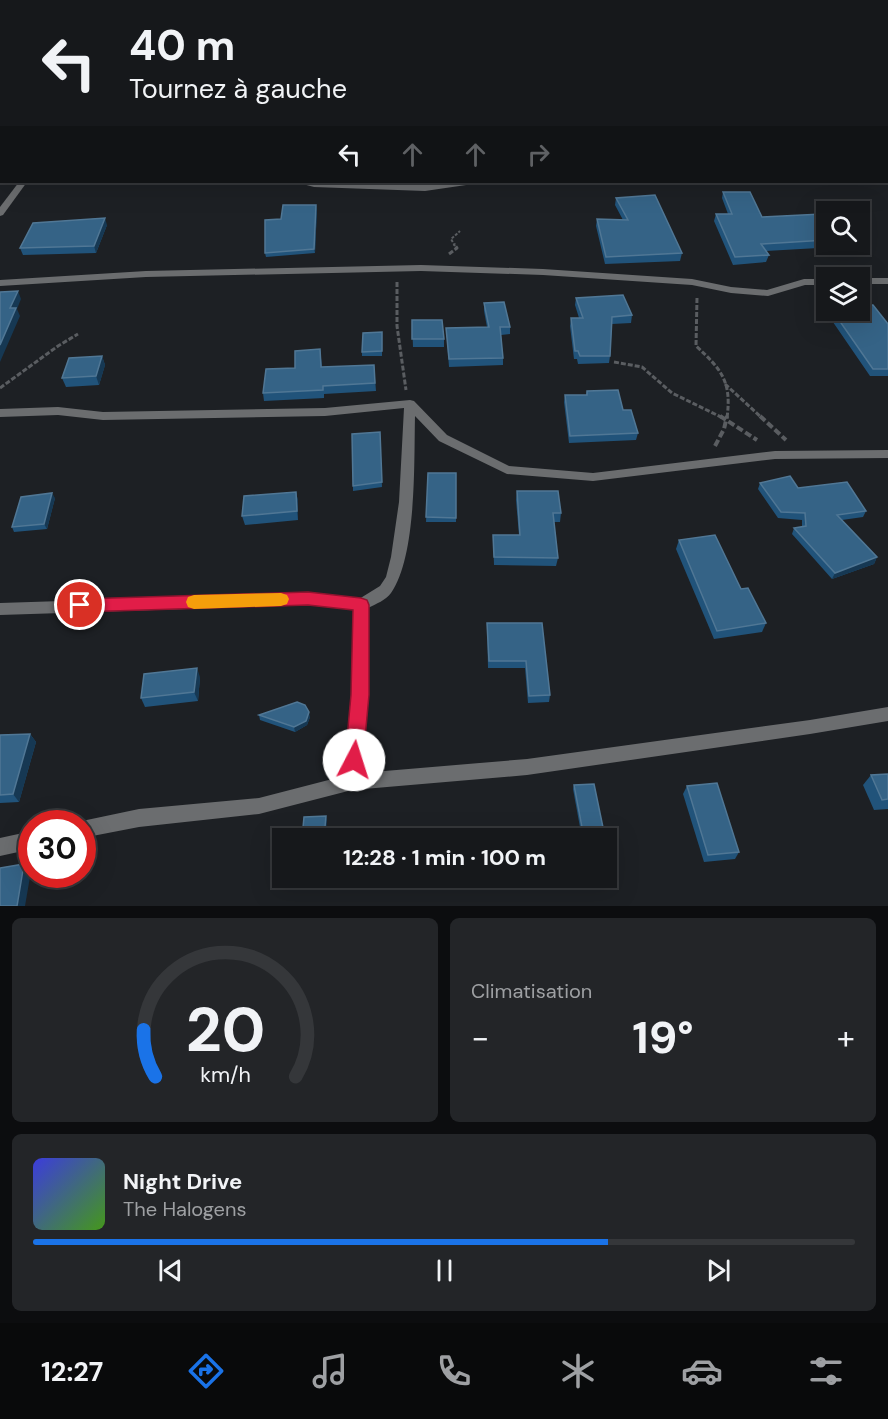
<!DOCTYPE html>
<html lang="fr">
<head>
<meta charset="utf-8">
<style>
  :root { --surface:#16181b; --page:#232528; --text:#f1f3f6; --muted:#9ea0a3; --line:#35373a; --accent:#1a73e8 }
  body { margin:0; font-family:"DM Sans",sans-serif; background:var(--page); color:var(--text); height:100vh; display:flex; flex-direction:column; font-size:22px; white-space:nowrap }
  * { box-sizing:border-box; margin:0 }
  p { font-size:20px; color:var(--muted) }
  .icon { flex:none; width:33px; height:33px; fill:none; stroke:currentColor; stroke-width:2; stroke-linecap:round; stroke-linejoin:round }
  .map { position:relative; height:906px; overflow:hidden }
  .sheet { display:flex; flex-direction:column; gap:12px; padding:12px; background:#0c0d0f; flex:1 }
  .sheet>* { flex:none }
  .hud { position:absolute; left:0px; top:0px; width:888px; height:183px; box-shadow:0 6px 24px #0002,0 0 0 2px var(--line); background:#16181b; color:var(--text); overflow:hidden }
  .tools { position:absolute; left:816px; top:201px; display:grid; gap:12px }
  .tools a { display:grid; place-items:center; width:54px; height:54px; border-radius:0px; background:var(--surface); box-shadow:0 6px 24px #0002,0 0 0 2px var(--line); font-size:30px }
  .speed { position:absolute; left:18px; top:810px; display:flex; gap:12px; font-size:30px; font-weight:700; text-align:center }
  .speed>* { display:grid; place-content:center; width:78px; height:78px; border-radius:50%; background:var(--surface); box-shadow:0 6px 24px #0002,0 0 0 2px var(--line); line-height:1 }
  .speed .limit { border:9px solid #d22; background:#fff; color:#111 }
  .pin { position:absolute; display:grid; place-items:center; width:51px; height:51px; color:#fff; margin:-26px; border:3px solid #fff; border-radius:50%; box-shadow:0 2px 6px #0007 }
  .me { position:absolute; width:66px; margin:-33px; rotate:5deg; stroke-linejoin:round; filter:drop-shadow(0 0 4px #0008) }
  .turn { display:flex; align-items:center; gap:21px; height:126px; padding:0 30px; font-size:27px }
  .turn .icon { width:78px; height:78px; stroke-width:2.5 }
  .turn b { display:block; font-size:42px; line-height:51px }
  .lanes { display:flex; align-items:center; height:57px; padding:0 30px; background:#0003; justify-content:center; gap:30px; direction:ltr }
  .lanes .off { opacity:.35 }
  .big { font-size:45px; font-weight:700; line-height:1.1 }
  .sheet .widget { flex:1; display:flex; flex-direction:column; justify-content:center; gap:9px; min-width:0; padding:0 21px; border-radius:9px; background:var(--page) }
  .sheet .dial { align-items:center; gap:0 }
  .dial svg { height:156px; overflow:visible; fill:none; stroke:var(--line); stroke-width:7; stroke-linecap:round; text-anchor:middle }
  .dial text { fill:var(--text); stroke:none }
  .song { display:flex; align-items:center; gap:18px }
  .cover { width:72px; height:72px; border-radius:9px; background:linear-gradient(135deg,hsl(240 70% 55%),hsl(100 70% 35%)) }
  .played { height:6px; border-radius:3px; background:linear-gradient(90deg,var(--accent) 70%,var(--line) 70%) }
  .keys { display:flex; justify-content:space-around; direction:ltr }
  .heat { display:flex; justify-content:space-between; align-items:center; font-size:33px; direction:ltr }
  .sheet .tiles { flex:1; display:grid; gap:12px; grid-template-columns:1fr 1fr }
  .widget:last-child { grid-column:span 2 }
  .trip { position:absolute; left:272px; top:828px; width:345px; height:60px; border-radius:0px; background:var(--surface); box-shadow:0 6px 24px #0002,0 0 0 2px var(--line); font-weight:700; line-height:60px; text-align:center }
  .tabs { display:flex; height:96px; justify-content:space-around; align-items:center; background:#090a0b; color:var(--muted) }
  .tabs .icon { width:42px; height:42px }
  .tabs .selected { color:var(--accent) }
  .tabs b { font-size:27px; color:var(--text) }
  .map>svg:first-child { display:block }
</style>
</head>
<body>
<div class="map">
<svg width="888" height="906" viewBox="0 0 888 906">
  <rect width="100%" height="100%" fill="#1d2024"/>
  <g fill="none" stroke-linecap="round" stroke-linejoin="round">
    <polyline stroke="#5a5d61" stroke-width="2" stroke-dasharray="3 1.5" stroke-linecap="butt" points="455,246 451,239 460,231"/>
    <g stroke="#5a5d61" stroke-width="3" stroke-dasharray="5 2" stroke-linecap="butt">
      <polyline points="449,254 457,248 454,244"/>
      <polyline points="397,282 397,326 406,390"/>
      <path d="M697,298L696,346C721,369 732,381 727,418"/>
      <polyline points="614,362 642,367 672,393 723,418"/>
      <polyline points="725,384 762,418"/>
      <polyline points="0,388 58,346 78,334"/>
    </g>
    <g stroke="#5a5d61" stroke-width="4" stroke-dasharray="7 3" stroke-linecap="butt">
      <polyline points="720,416 757,440"/>
      <polyline points="760,416 786,440"/>
      <polyline points="715,446 724,429 727,416"/>
    </g>
    <g fill="#6b6d6f" fill-rule="evenodd">
      <polygon points="163,0 169,0 162,2"/>
      <polygon points="589,0 595,0 596,2 590,2"/>
      <rect x="0" y="31" width="2" height="4"/>
      <rect x="886" y="36" width="2" height="4"/>
      <polygon points="886,51 888,52 888,57 886,57"/>
      <rect x="0" y="97" width="2" height="4"/>
      <rect x="886" y="97" width="2" height="4"/>
      <rect x="0" y="161" width="2" height="4"/>
      <polygon points="886,180 888,184 880,184 876,182 886,182"/>
      <polygon points="19,182 27,182 3,215 0,216 0,207"/>
      <polygon points="295,182 425,185 457,182 477,182 473,184 425,191 314,187"/>
      <polygon points="421,265 543,269 692,279 731,287 767,290 804,279 826,279 826,285 805,285 768,296 731,293 692,285 543,275 421,271 146,277 0,286 0,280 146,271"/>
      <rect x="860" y="278" width="28" height="6"/>
      <path d="M410,400L414,401L447,435L509,466L593,473L775,451L888,450V458L775,459L593,481L507,474L439,441L415,416C414,461 417,556 391,593C386,600 376,604 368,608V695L361,773L527,759L810,720L888,707V721L810,734L527,775L352,790L259,814L139,827L82,838V824H77L82,821L139,809L259,798L344,776L352,695L354,610L308,605L0,615V603L308,593L359,599L380,586L386,577L391,557L399,502L404,408L325,416L103,420L58,415L0,417V409L58,407L103,412L325,408Z"/>
      <polygon points="32,831 32,849 0,856 0,838"/>
    </g>
  </g>
  <g fill="#21537a">
    <polygon points="634,0 888,0 888,22 886,22 886,2 635,2"/>
    <rect x="886" y="114" width="2" height="57"/>
    <polygon points="723,192 762,217 826,219 826,244 854,244 853,246 766,251 769,255 766,262 733,265 714,221 716,214 728,214 722,198"/>
    <polygon points="616,198 682,253 680,261 605,264 596,226 597,219 623,220 615,205"/>
    <polygon points="317,209 315,253 266,257 265,253 281,219"/>
    <polygon points="107,225 96,253 23,255 20,248"/>
    <polygon points="576,298 632,315 631,323 612,324 610,356 609,363 578,364 577,359 574,359 570,326 571,318 579,318 575,305"/>
    <polygon points="484,303 510,327 510,334 501,335 503,358 503,365 449,367 446,328 487,327 484,311"/>
    <polygon points="826,303 826,310 860,310 866,305 888,324 888,376 870,376 824,309"/>
    <polygon points="412,320 444,339 444,347 413,347"/>
    <polygon points="382,332 382,356 362,356 362,352"/>
    <polygon points="320,349 322,367 374,365 376,391 324,394 324,398 264,401 263,393"/>
    <polygon points="102,356 105,365 99,385 66,387 62,378"/>
    <polygon points="587,391 623,410 638,433 636,440 569,443 564,402 565,395 586,395"/>
    <polygon points="380,432 382,487 353,491 353,486"/>
    <polygon points="428,473 456,473 456,522 426,522"/>
    <polygon points="760,483 798,488 866,511 863,517 842,520 877,557 874,564 832,579 792,534 794,528 802,527 802,520 778,518 758,489"/>
    <polygon points="517,491 561,513 560,522 554,522 558,558 556,566 494,565 493,535 519,535 516,500"/>
    <polygon points="296,492 298,501 298,520 245,525 242,516"/>
    <polygon points="55,498 47,529 14,532 12,527"/>
    <polygon points="679,540 741,589 766,623 762,632 714,639 676,549"/>
    <polygon points="487,623 542,623 550,695 549,702 528,703 525,668 488,668"/>
    <polygon points="200,677 198,701 145,707 141,698"/>
    <polygon points="259,715 310,717 307,725 295,732 260,720"/>
    <polygon points="30,734 36,742 19,802 0,803 0,735"/>
    <polygon points="888,774 888,809 874,810 863,785 871,775"/>
    <polygon points="574,785 605,837 605,838 582,838 573,789"/>
    <polygon points="687,786 739,852 735,859 704,862 683,794"/>
  </g>
  <g fill="#163853">
    <polygon points="316,205 317,209 315,253 314,249"/>
    <polygon points="105,218 107,225 96,253 94,246"/>
    <polygon points="18,291 21,299 17,309 20,316 0,362 0,345 10,308"/>
    <polygon points="102,356 105,365 99,385 96,376"/>
    <polygon points="296,492 298,501 298,520 297,511"/>
    <polygon points="52,493 55,498 47,529 44,524"/>
    <polygon points="877,557 874,564 832,579 835,573"/>
    <polygon points="197,668 200,677 198,701 194,692"/>
    <polygon points="309,712 310,717 307,725 295,732 294,727"/>
    <polygon points="30,734 36,742 19,802 13,794"/>
    <polygon points="326,816 327,820 326,838 324,838"/>
    <polygon points="24,864 31,871 25,906 17,906"/>
  </g>
  <g fill="#356386" stroke="#507795" stroke-width="1.5">
    <polygon points="223,0 400,0 400,2 222,2"/>
    <polygon points="439,0 577,0 578,1 570,0 570,2 439,2"/>
    <polygon points="638,0 888,0 888,15 886,15 886,2 639,2"/>
    <rect x="0" y="103" width="2" height="29"/>
    <polygon points="886,114 888,114 888,162 886,160"/>
    <polygon points="723,192 750,192 762,217 822,214 826,219 826,240 761,244 769,255 735,257 716,214 732,214"/>
    <polygon points="655,195 682,253 606,257 597,219 628,220 616,198"/>
    <polygon points="283,205 316,205 314,249 265,253 265,220 281,219"/>
    <polygon points="105,218 94,246 20,248 33,223"/>
    <polygon points="18,291 10,308 16,308 0,345 0,292"/>
    <polygon points="623,295 632,315 612,317 610,356 580,356 578,351 575,351 571,318 583,318 576,298"/>
    <polygon points="860,300 862,300 866,305 873,305 888,324 888,369 873,369 832,310 860,310"/>
    <polygon points="504,302 510,327 500,327 503,358 449,359 446,328 489,327 484,303"/>
    <polygon points="412,320 442,320 444,339 412,339"/>
    <polygon points="382,332 382,351 362,352 363,333"/>
    <polygon points="320,349 321,367 374,365 375,383 323,386 323,390 263,393 266,369 295,368 295,351"/>
    <polygon points="102,356 96,376 62,378 69,358"/>
    <polygon points="618,390 623,410 631,410 638,433 570,436 565,395 587,395 587,391"/>
    <polygon points="380,432 382,482 353,486 352,434"/>
    <polygon points="428,473 456,473 456,518 426,517"/>
    <polygon points="790,476 798,488 847,482 866,511 837,515 877,557 835,573 794,528 806,526 805,513 781,512 760,483"/>
    <polygon points="517,491 558,491 561,513 553,513 558,558 494,557 493,535 520,535"/>
    <polygon points="296,492 297,511 242,516 244,496"/>
    <polygon points="52,493 44,524 12,527 21,497"/>
    <polygon points="715,535 741,589 748,588 766,623 717,631 679,540"/>
    <polygon points="487,623 542,623 550,695 529,696 526,661 489,661"/>
    <polygon points="197,668 194,692 141,698 144,674"/>
    <polygon points="297,702 305,705 309,712 306,721 294,727 259,715"/>
    <polygon points="30,734 13,794 0,795 0,735"/>
    <polygon points="888,774 888,799 882,800 871,775"/>
    <polygon points="717,783 739,852 708,855 687,786"/>
    <polygon points="594,784 605,837 584,838 574,785"/>
    <polygon points="326,816 324,838 302,838 304,817"/>
    <polygon points="24,864 17,906 0,906 0,868"/>
  </g>
  <polygon fill="#e11d48" stroke="#92132f" stroke-width="1.5" points="308,592 361,598 367,600 369,605 369,695 363,760 361,766 354,769 348,766 345,760 351,695 353,610 308,605 80,612 75,610 72,605 75,601 80,599"/>
  <polygon fill="#f59e0b" points="281,593 287,595 289,599 287,604 281,606 194,609 188,607 186,602 188,597 194,595"/>
</svg>
<div class="tools">
<a><svg class="icon" aria-label="search" viewBox="0 0 24 24"><circle cx="10" cy="10" r="6"/><path d="M15 15l6 6"/></svg></a>
<a><svg class="icon" aria-label="layers" viewBox="0 0 24 24"><path d="M12 4l9 5-9 5-9-5zM3 14l9 5 9-5"/></svg></a>
</div>
<div class="speed"><div class="limit">30</div></div>
<div class="pin" style="left:80px;top:605px;background:#d93025"><svg class="icon" aria-label="arrive" viewBox="0 0 24 24"><path d="M6 21V4h12l-3 4 3 4H6"/></svg></div>
<svg class="me" style="left:354px;top:760px" viewBox="-20 -20 40 40"><circle r="19" fill="#fff"/><path d="M0-13L10 11 0 6-10 11z" fill="#e11d48"/></svg>
<div class="trip">12:28 · 1 min · 100 m</div>
<div class="hud">
<div class="turn"><svg class="icon" aria-label="left" viewBox="0 0 24 24"><path d="M17 20v-9H6M10 6l-5 5 5 5"/></svg><div><b>40 m</b>Tournez à gauche</div></div>
<div class="lanes"><svg class="icon" aria-label="left" viewBox="0 0 24 24"><path d="M17 20v-9H6M10 6l-5 5 5 5"/></svg><svg class="icon off" aria-label="ahead" viewBox="0 0 24 24"><path d="M12 20V5M6 11l6-6 6 6"/></svg><svg class="icon off" aria-label="ahead" viewBox="0 0 24 24"><path d="M12 20V5M6 11l6-6 6 6"/></svg><svg class="icon off" aria-label="right" viewBox="0 0 24 24"><path d="M7 20v-9h11M14 6l5 5-5 5"/></svg></div>
</div>
</div>
<section class="sheet">
<div class="tiles">
<div class="widget dial"><svg viewBox="0 0 100 80">
<path d="M14 69A42 42 0 1 1 86 69"/>
<path d="M14 69A42 42 0 0 1 8 45" stroke="#1a73e8"/>
<text x="50" y="56" font-size="32" font-weight="700">20</text>
<text x="50" y="72" font-size="11">km/h</text>
</svg></div>
<div class="widget"><p>Climatisation</p>
<div class="heat"><a>−</a><b class="big">19°</b><a>+</a></div>
</div>
<div class="widget">
<div class="song"><i class="cover"></i><div><b>Night Drive</b><p>The Halogens</p></div></div>
<div class="played"></div>
<div class="keys"><svg class="icon" aria-label="previous" viewBox="0 0 24 24"><path d="M18 5L8 12l10 7zM5 5v14"/></svg><svg class="icon" aria-label="pause" viewBox="0 0 24 24"><path d="M8 5v14M16 5v14"/></svg><svg class="icon" aria-label="next" viewBox="0 0 24 24"><path d="M6 5l10 7-10 7zM19 5v14"/></svg></div>
</div>
</div>
</section>
<nav class="tabs">
<b>12:27</b>
<svg class="icon selected" aria-label="directions" viewBox="0 0 24 24"><path d="M12 3l9 9-9 9-9-9zM9 14v-3h6M13 9l2 2-2 2"/></svg>
<svg class="icon" aria-label="music" viewBox="0 0 24 24"><path d="M9 18V5l10-2v13"/><circle cx="6" cy="18" r="3"/><circle cx="16" cy="16" r="3"/></svg>
<svg class="icon" aria-label="phone" viewBox="0 0 24 24"><path d="M5 4h4l2 5-3 2q2 4 5 5l2-3 5 2v4C11 20 4 13 5 4z"/></svg>
<svg class="icon" aria-label="climate" viewBox="0 0 24 24"><path d="M12 3v18M4 7l16 10M4 17L20 7"/></svg>
<svg class="icon" aria-label="car" viewBox="0 0 24 24"><path d="M5 17H2v-5l4-1 3-4h7l3 4 3 1v5h-3M9 17h6M6 11h13"/><circle cx="7" cy="17" r="2"/><circle cx="17" cy="17" r="2"/></svg>
<svg class="icon" aria-label="filters" viewBox="0 0 24 24"><path d="M4 7h16M4 17h16"/><circle cx="9" cy="7" r="2"/><circle cx="15" cy="17" r="2"/></svg>
</nav>
</body>
</html>
